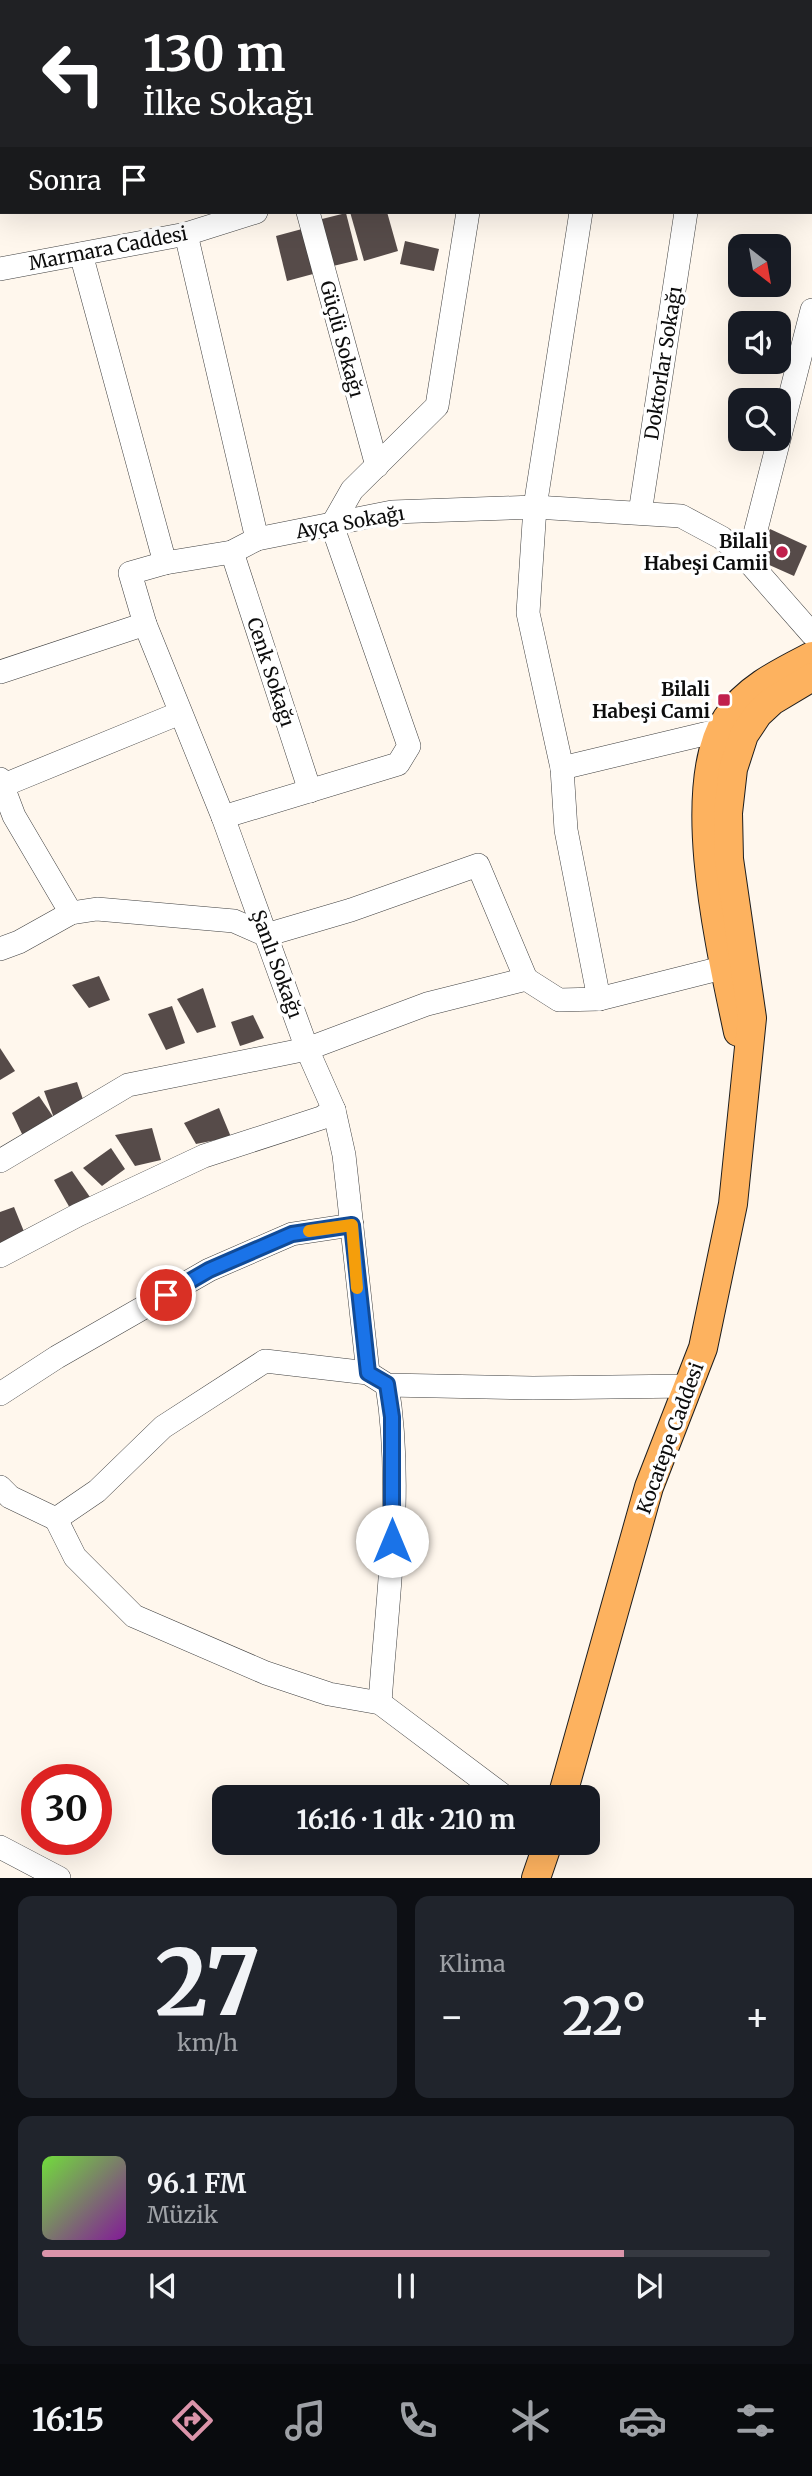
<!DOCTYPE html>
<html lang="tr">
<head>
<meta charset="utf-8">
<style>
  :root { --surface:#171b24; --page:#20242c; --text:#f1f3f6; --muted:#9ea1a6; --line:#363941; --accent:#db94aa }
  body { margin:0; font-family:Merriweather,serif; background:var(--page); color:var(--text); height:100vh; display:flex; flex-direction:column; font-size:26px; white-space:nowrap }
  * { box-sizing:border-box; margin:0 }
  p { font-size:23px; color:var(--muted) }
  .icon { flex:none; width:38px; height:38px; fill:none; stroke:currentColor; stroke-width:2; stroke-linecap:round; stroke-linejoin:round }
  .map { position:relative; height:1878px; overflow:hidden }
  .sheet { display:flex; flex-direction:column; gap:18px; padding:18px; background:#0d0f14; flex:1 }
  .sheet>* { flex:none }
  .banner { position:absolute; left:0px; top:0px; width:812px; height:214px; box-shadow:0 7px 28px #0002; background:#202124; color:#fff; overflow:hidden }
  .needle { width:46px; rotate:149deg }
  .controls { position:absolute; left:728px; top:234px; display:grid; gap:14px }
  .controls a { display:grid; place-items:center; width:63px; height:63px; border-radius:14px; background:var(--surface); box-shadow:0 7px 28px #0002; font-size:35px }
  .speed { position:absolute; left:21px; top:1764px; display:flex; gap:14px; font-size:35px; font-weight:700; text-align:center }
  .speed>* { display:grid; place-content:center; width:91px; height:91px; border-radius:50%; background:var(--surface); box-shadow:0 7px 28px #0002; line-height:1 }
  .speed .limit { border:10px solid #d22; background:#fff; color:#111 }
  .pin { position:absolute; display:grid; place-items:center; width:60px; height:60px; color:#fff; margin:-30px; border:4px solid #fff; border-radius:50%; box-shadow:0 2px 7px #0007 }
  .me { position:absolute; width:77px; margin:-38px; rotate:0deg; stroke-linejoin:round; filter:drop-shadow(0 0 5px #0008) }
  .turn { display:flex; align-items:center; gap:24px; height:147px; padding:0 28px; font-size:32px }
  .turn .icon { width:91px; height:91px; stroke-width:2.5 }
  .turn b { display:block; font-size:49px; line-height:60px }
  .then { display:flex; align-items:center; height:66px; padding:0 28px; background:#0003; gap:14px; font-size:26px }
  .big { font-size:52px; font-weight:700; line-height:1.1 }
  .sheet .widget { flex:1; display:flex; flex-direction:column; justify-content:center; gap:10px; min-width:0; padding:0 24px; border-radius:14px; background:var(--page) }
  .sheet .dial { align-items:center; gap:0 }
  .dial b { font-size:91px; line-height:1 }
  .song { display:flex; align-items:center; gap:21px }
  .cover { width:84px; height:84px; border-radius:10px; background:linear-gradient(135deg,hsl(100 70% 55%),hsl(290 70% 35%)) }
  .played { height:7px; border-radius:4px; background:linear-gradient(90deg,var(--accent) 80%,var(--line) 80%) }
  .keys { display:flex; justify-content:space-around; direction:ltr }
  .heat { display:flex; justify-content:space-between; align-items:center; font-size:38px; direction:ltr }
  .sheet .tiles { flex:1; display:grid; gap:18px; grid-template-columns:1fr 1fr }
  .widget:last-child { grid-column:span 2 }
  .trip { position:absolute; left:212px; top:1785px; width:388px; height:70px; border-radius:14px; background:var(--surface); box-shadow:0 7px 28px #0002; font-weight:700; line-height:70px; text-align:center }
  .menu { display:flex; height:112px; justify-content:space-around; align-items:center; background:#090b0e; color:var(--muted) }
  .menu .icon { width:49px; height:49px }
  .menu .selected { color:var(--accent) }
  .menu b { font-size:32px; color:var(--text) }
  .map>svg:first-child { display:block }
</style>
</head>
<body>
<div class="map">
<svg width="812" height="1878" viewBox="0 0 812 1878">
  <rect width="100%" height="100%" fill="#fff7ed"/>
  <g fill="#564b49">
    <polygon points="350,212 387,212 398,251 364,261"/>
    <polygon points="346,213 358,260 329,267 318,220"/>
    <polygon points="302,229 313,274 287,281 276,236"/>
    <polygon points="405,241 439,249 434,271 400,264"/>
    <polygon points="770,529 807,546 794,576 756,559"/>
    <polygon points="99,976 110,1000 89,1008 72,985"/>
    <polygon points="203,988 216,1027 197,1033 177,999"/>
    <polygon points="172,1006 185,1043 166,1050 148,1014"/>
    <polygon points="253,1015 264,1038 240,1046 231,1022"/>
    <polygon points="0,1048 15,1071 0,1080"/>
    <polygon points="77,1082 85,1105 54,1118 44,1091"/>
    <polygon points="39,1096 54,1118 23,1136 12,1113"/>
    <polygon points="219,1108 231,1137 196,1144 184,1123"/>
    <polygon points="152,1128 161,1160 135,1166 115,1135"/>
    <polygon points="111,1148 125,1169 102,1186 83,1168"/>
    <polygon points="72,1171 92,1200 71,1210 54,1180"/>
    <polygon points="14,1207 25,1234 0,1247 0,1212"/>
  </g>
  <g fill="none" stroke-linecap="round" stroke-linejoin="round">
    <g stroke="#404040" stroke-width="24">
      <g id="minor">
        <polyline points="133,0 134,2"/>
        <polyline points="325,0 326,2"/>
        <polyline points="390,0 390,2"/>
        <polyline points="553,0 554,2"/>
        <polyline points="722,0 726,2"/>
        <polyline points="195,2 195,0"/>
        <polyline points="449,2 451,0"/>
        <polyline points="531,2 533,0"/>
        <polyline points="624,2 629,0"/>
        <polyline points="774,2 774,0"/>
        <polyline points="810,45 812,46"/>
        <polyline points="308,212 377,466"/>
        <polyline points="581,212 535,507 528,613 562,768 566,830 599,999"/>
        <polyline points="186,234 257,539"/>
        <polyline points="81,254 165,563 232,552 257,539 392,512 535,507 681,516 722,538 748,561 812,634"/>
        <polyline points="0,269 186,234 256,212"/>
        <polyline points="640,513 686,212"/>
        <polyline points="232,552 310,791"/>
        <polyline points="748,561 812,310"/>
        <polyline points="145,624 223,817 398,764 409,746 332,525 352,490 437,406 468,212"/>
        <polyline points="0,672 145,624 130,573 165,563"/>
        <polyline points="562,768 721,730"/>
        <polyline points="0,779 14,816 71,913"/>
        <polyline points="4,785 180,713"/>
        <polyline points="223,817 307,1049 334,1110"/>
        <polyline points="0,949 19,942 71,913 97,909 234,921 266,935 351,910 478,865 526,979"/>
        <polyline points="0,1161 128,1085 307,1049 427,1004 526,979 559,1000 599,999 726,967"/>
        <polyline points="0,1256 78,1215 204,1156 321,1118 334,1110 344,1155 368,1373"/>
        <polyline points="0,1394 57,1357 209,1270 292,1234 352,1225"/>
        <polyline points="0,1487 10,1497 56,1519 97,1491 163,1427 265,1361 368,1373 387,1385 533,1388 690,1386"/>
        <polyline points="56,1519 75,1557 134,1616 266,1673 329,1694 380,1703 505,1797"/>
        <path d="M380,1703C387,1598 404,1489 387,1385"/>
        <polyline points="0,1847 59,1878"/>
      </g>
    </g>
    <g stroke="#1e1e1e" stroke-width="30">
      <g id="major">
        <path d="M738,1032C722,955 682,788 727,718C747,688 781,672 812,656"/>
        <polyline points="562,1797 649,1487 703,1348 733,1204 752,1018 729,859 728,813 733,769 744,735 758,714 772,701 812,677"/>
        <polyline points="536,1878 548,1843"/>
      </g>
    </g>
    <use href="#minor" stroke="#fff" stroke-width="23"/>
    <use href="#major" stroke="#fdb25f" stroke-width="28"/>
  </g>
  <g fill="none" stroke-linecap="round" stroke-linejoin="round">
    <g stroke="#114b97" stroke-width="18">
      <polyline id="route" points="166,1295 209,1270 292,1234 352,1225 368,1373 387,1384 392,1417 392,1541"/>
    </g>
    <use href="#route" stroke="#1a73e8" stroke-width="12"/>
    <polyline stroke="#f59e0b" stroke-width="12" points="309,1231 352,1225 357,1288"/>
  </g>
  <g fill="#c1204d" stroke="#fff" stroke-width="2.5">
    <circle cx="782" cy="552" r="7"/>
    <rect x="717" y="693" width="14" height="14" rx="3.5"/>
  </g>
  <g text-anchor="middle" stroke-width="7" stroke-linejoin="round" paint-order="stroke">
    <g font-size="19" fill="#0d0d0d" stroke="#fff">
      <text transform="translate(108 248) rotate(-11)" y="7">Marmara Caddesi</text>
      <text transform="translate(342 339) rotate(75)" y="7">Güçlü Sokağı</text>
      <text transform="translate(663 363) rotate(-81)" y="7">Doktorlar Sokağı</text>
      <text transform="translate(350 522) rotate(-10)" y="7">Ayça Sokağı</text>
      <text transform="translate(271 672) rotate(72)" y="7">Cenk Sokağı</text>
      <text transform="translate(277 964) rotate(70)" y="7">Şanlı Sokağı</text>
      <text transform="translate(670 1438) rotate(-70)" y="7">Kocatepe Caddesi</text>
    </g>
    <g font-size="19" font-weight="bold" fill="#0d0d0d" stroke="#fff" text-anchor="end">
      <text x="768" y="548">Bilali<tspan x="768" dy="22">Habeşi Camii</tspan></text>
      <text x="710" y="696">Bilali<tspan x="710" dy="22">Habeşi Cami</tspan></text>
    </g>
  </g>
</svg>
<div class="controls">
<a><svg class="needle" viewBox="-14 -14 28 28"><path d="M0-13l5 13h-10z" fill="#e53935"/><path d="M0 13l5-13h-10z" fill="#9ea1a6"/></svg></a>
<a><svg class="icon" aria-label="sound" viewBox="0 0 24 24"><path d="M4 9h4l5-4v14l-5-4H4zM17 9q2 3 0 6"/></svg></a>
<a><svg class="icon" aria-label="search" viewBox="0 0 24 24"><circle cx="10" cy="10" r="6"/><path d="M15 15l6 6"/></svg></a>
</div>
<div class="speed"><div class="limit">30</div></div>
<div class="pin" style="left:166px;top:1295px;background:#d93025"><svg class="icon" aria-label="arrive" viewBox="0 0 24 24"><path d="M6 21V4h12l-3 4 3 4H6"/></svg></div>
<svg class="me" style="left:392px;top:1541px" viewBox="-20 -20 40 40"><circle r="19" fill="#fff"/><path d="M0-13L10 11 0 6-10 11z" fill="#1a73e8"/></svg>
<div class="trip">16:16 · 1 dk · 210 m</div>
<div class="banner">
<div class="turn"><svg class="icon" aria-label="left" viewBox="0 0 24 24"><path d="M17 20v-9H6M10 6l-5 5 5 5"/></svg><div><b>130 m</b>İlke Sokağı</div></div>
<div class="then">Sonra<svg class="icon" aria-label="arrive" viewBox="0 0 24 24"><path d="M6 21V4h12l-3 4 3 4H6"/></svg></div>
</div>
</div>
<section class="sheet">
<div class="tiles">
<div class="widget dial"><b>27</b><p>km/h</p></div>
<div class="widget"><p>Klima</p>
<div class="heat"><a>−</a><b class="big">22°</b><a>+</a></div>
</div>
<div class="widget">
<div class="song"><i class="cover"></i><div><b>96.1 FM</b><p>Müzik</p></div></div>
<div class="played"></div>
<div class="keys"><svg class="icon" aria-label="previous" viewBox="0 0 24 24"><path d="M18 5L8 12l10 7zM5 5v14"/></svg><svg class="icon" aria-label="pause" viewBox="0 0 24 24"><path d="M8 5v14M16 5v14"/></svg><svg class="icon" aria-label="next" viewBox="0 0 24 24"><path d="M6 5l10 7-10 7zM19 5v14"/></svg></div>
</div>
</div>
</section>
<nav class="menu">
<b>16:15</b>
<svg class="icon selected" aria-label="directions" viewBox="0 0 24 24"><path d="M12 3l9 9-9 9-9-9zM9 14v-3h6M13 9l2 2-2 2"/></svg>
<svg class="icon" aria-label="music" viewBox="0 0 24 24"><path d="M9 18V5l10-2v13"/><circle cx="6" cy="18" r="3"/><circle cx="16" cy="16" r="3"/></svg>
<svg class="icon" aria-label="phone" viewBox="0 0 24 24"><path d="M5 4h4l2 5-3 2q2 4 5 5l2-3 5 2v4C11 20 4 13 5 4z"/></svg>
<svg class="icon" aria-label="climate" viewBox="0 0 24 24"><path d="M12 3v18M4 7l16 10M4 17L20 7"/></svg>
<svg class="icon" aria-label="car" viewBox="0 0 24 24"><path d="M5 17H2v-5l4-1 3-4h7l3 4 3 1v5h-3M9 17h6M6 11h13"/><circle cx="7" cy="17" r="2"/><circle cx="17" cy="17" r="2"/></svg>
<svg class="icon" aria-label="filters" viewBox="0 0 24 24"><path d="M4 7h16M4 17h16"/><circle cx="9" cy="7" r="2"/><circle cx="15" cy="17" r="2"/></svg>
</nav>
</body>
</html>
